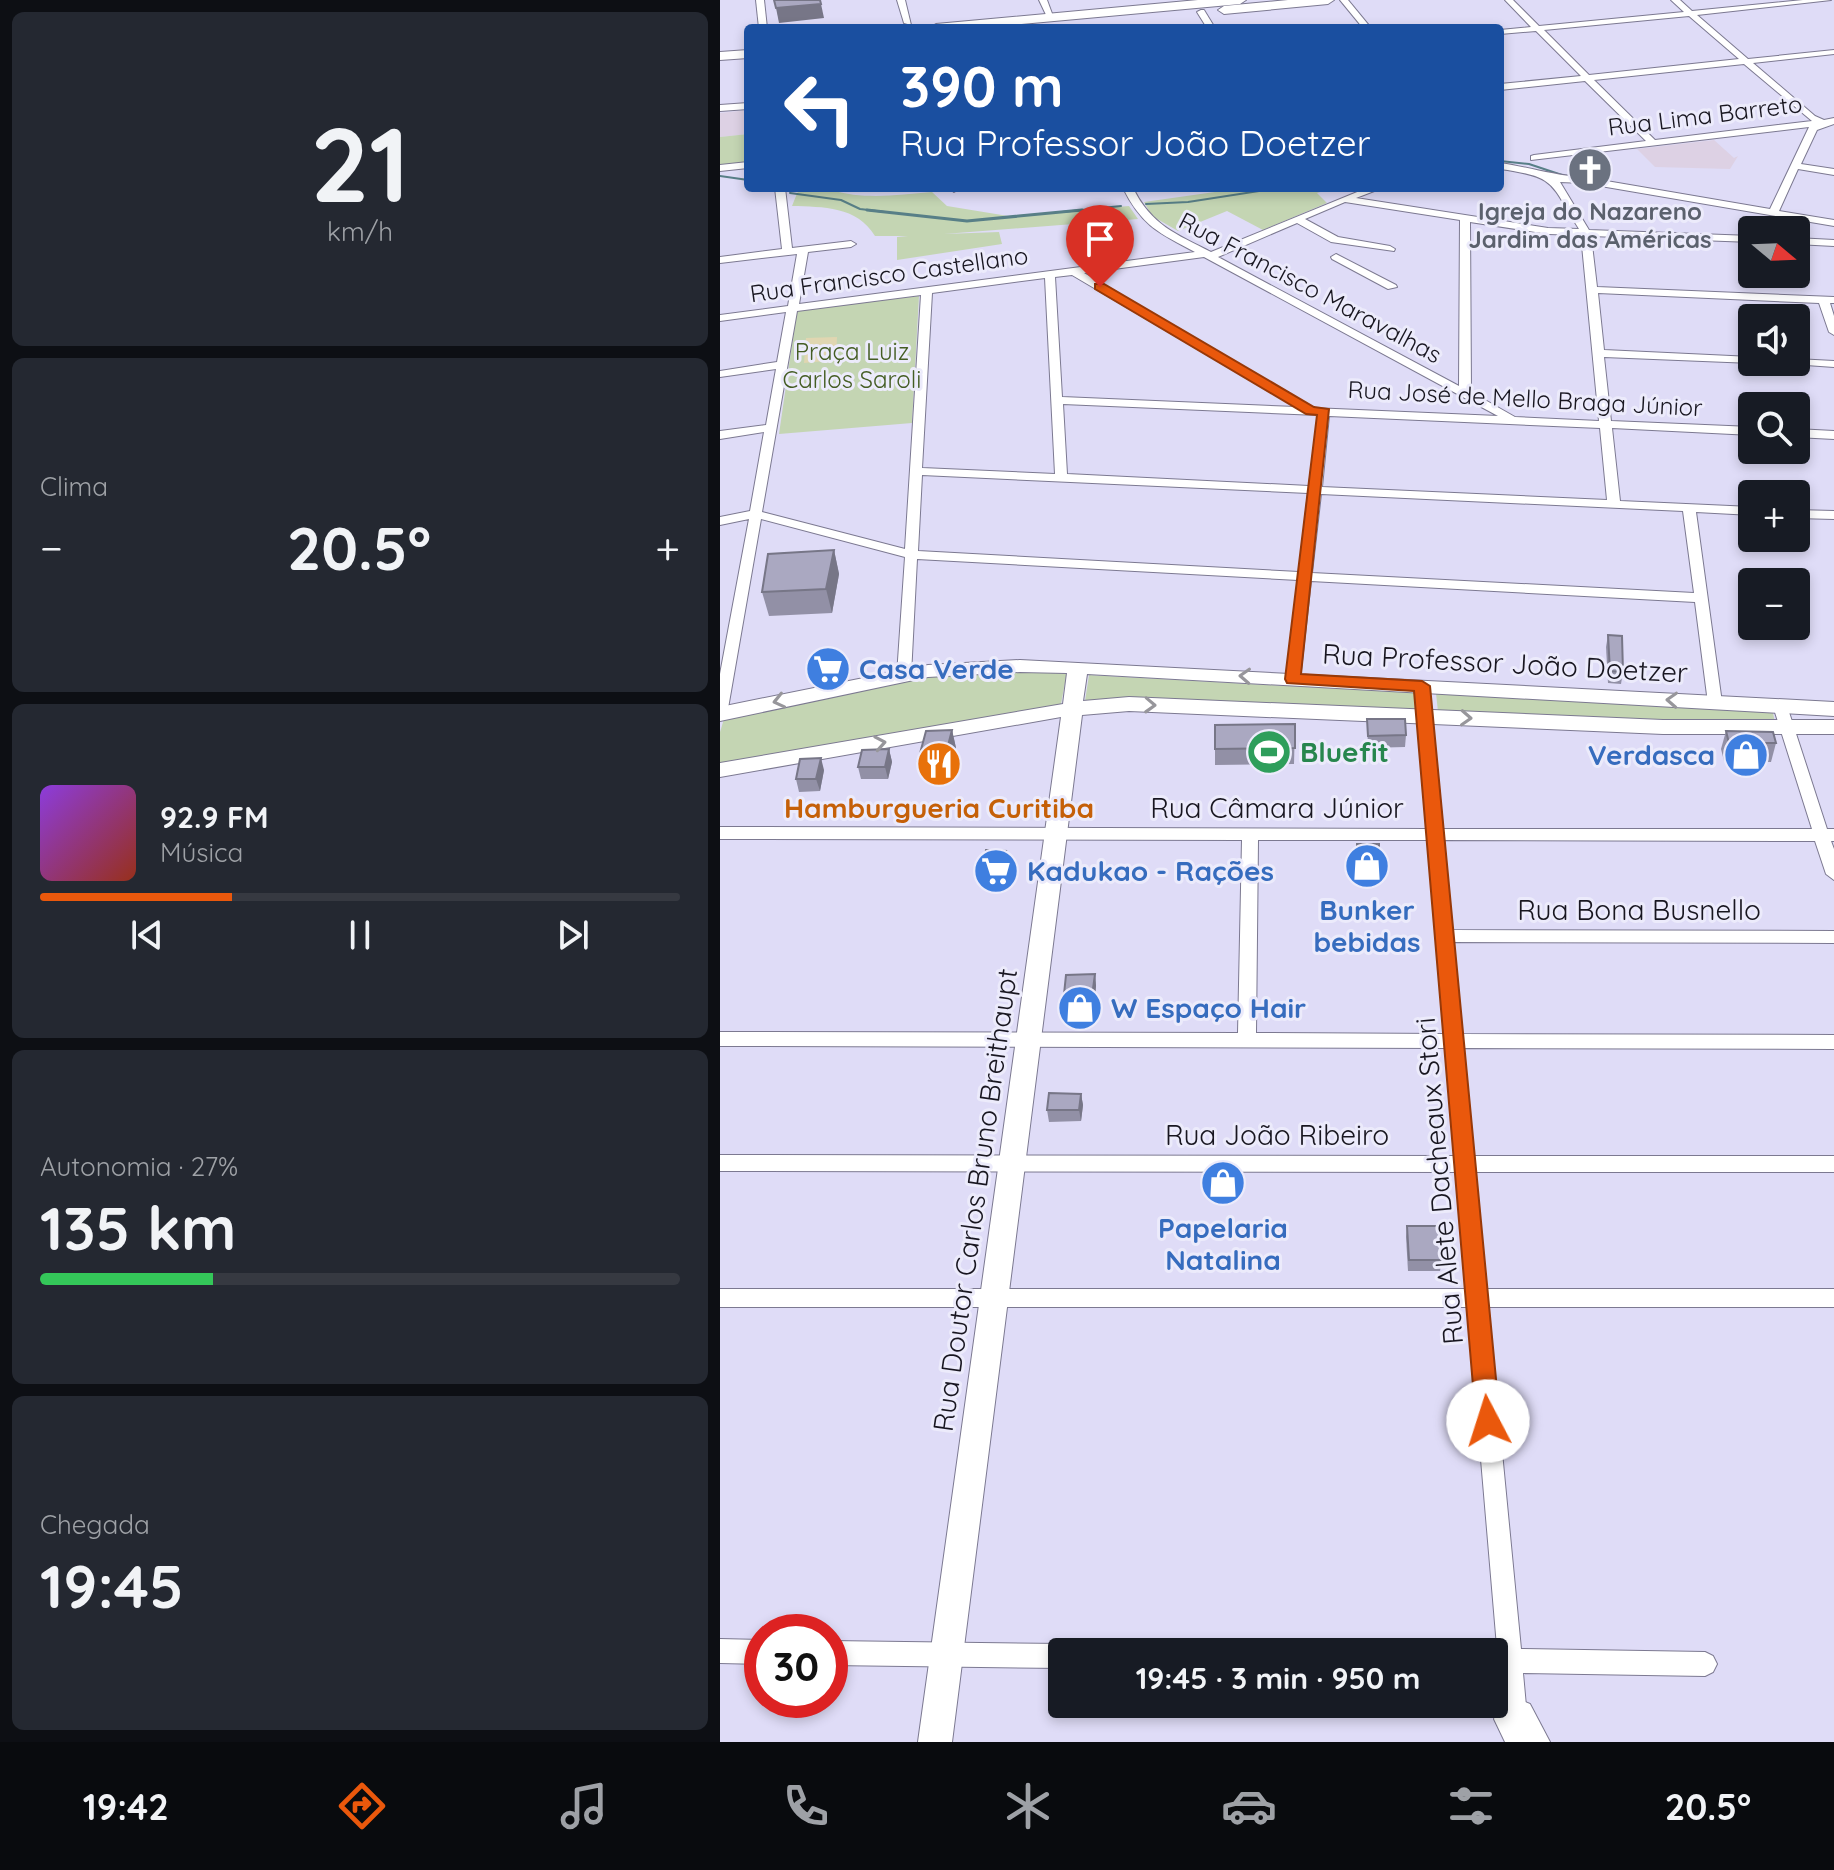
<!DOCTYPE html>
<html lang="pt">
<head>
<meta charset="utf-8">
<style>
  :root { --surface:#171b24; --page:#242831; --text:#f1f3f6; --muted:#9ea1a6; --line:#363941; --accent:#ea580c }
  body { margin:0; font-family:Quicksand,sans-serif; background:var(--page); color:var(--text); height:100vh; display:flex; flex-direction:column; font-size:30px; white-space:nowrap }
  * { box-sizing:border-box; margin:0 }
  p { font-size:26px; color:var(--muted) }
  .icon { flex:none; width:44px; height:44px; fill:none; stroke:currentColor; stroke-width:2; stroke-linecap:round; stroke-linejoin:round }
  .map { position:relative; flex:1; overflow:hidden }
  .drawer { display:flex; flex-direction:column; gap:12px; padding:12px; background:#0d0f14; width:720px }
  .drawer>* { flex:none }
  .banner { position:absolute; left:24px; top:24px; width:760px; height:168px; border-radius:8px; box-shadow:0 4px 12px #0003; background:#1a4fa0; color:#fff; overflow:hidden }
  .needle { width:52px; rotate:109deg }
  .buttons { position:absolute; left:1018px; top:216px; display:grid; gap:16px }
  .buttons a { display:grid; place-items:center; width:72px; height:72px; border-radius:8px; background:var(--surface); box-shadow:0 4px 12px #0003; font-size:40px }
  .speed { position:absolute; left:24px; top:1614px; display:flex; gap:16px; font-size:40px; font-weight:700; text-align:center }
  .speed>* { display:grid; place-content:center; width:104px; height:104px; border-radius:50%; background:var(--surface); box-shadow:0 4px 12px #0003; line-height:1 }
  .speed .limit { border:12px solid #d22; background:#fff; color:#111 }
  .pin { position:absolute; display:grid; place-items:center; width:68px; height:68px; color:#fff; margin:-82px -34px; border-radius:50% 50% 50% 0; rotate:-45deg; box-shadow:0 0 8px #0007 }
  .pin .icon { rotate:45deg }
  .me { position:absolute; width:88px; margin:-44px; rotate:355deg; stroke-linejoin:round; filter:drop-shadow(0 0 6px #0008) }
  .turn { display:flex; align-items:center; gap:28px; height:168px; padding:0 24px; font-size:36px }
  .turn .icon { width:104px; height:104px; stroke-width:2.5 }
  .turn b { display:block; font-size:56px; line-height:68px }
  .big { font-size:60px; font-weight:700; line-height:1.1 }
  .drawer .widget { flex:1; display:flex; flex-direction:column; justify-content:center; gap:12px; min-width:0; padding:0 28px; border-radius:12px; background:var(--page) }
  .drawer .dial { align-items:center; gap:0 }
  .dial b { font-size:104px; line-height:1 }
  .song { display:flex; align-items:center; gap:24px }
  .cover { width:96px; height:96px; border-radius:12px; background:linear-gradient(135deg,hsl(270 70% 55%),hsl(10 70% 35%)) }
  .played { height:8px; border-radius:4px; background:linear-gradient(90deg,var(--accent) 30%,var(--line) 30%) }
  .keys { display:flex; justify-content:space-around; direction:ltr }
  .heat { display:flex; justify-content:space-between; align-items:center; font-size:44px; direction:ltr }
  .charge { height:12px; border-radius:6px; background:linear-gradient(90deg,#34c759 27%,var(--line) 0) }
  .trip { position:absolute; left:328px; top:1638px; width:460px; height:80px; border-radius:8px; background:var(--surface); box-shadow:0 4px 12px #0003; font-weight:700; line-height:80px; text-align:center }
  .menu { display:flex; height:128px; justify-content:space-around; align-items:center; background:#090b0e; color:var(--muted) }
  .menu .icon { width:56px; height:56px }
  .menu .current { color:var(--accent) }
  .menu b { font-size:36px; color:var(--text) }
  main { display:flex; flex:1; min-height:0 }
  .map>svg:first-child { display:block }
</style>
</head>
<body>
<main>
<section class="drawer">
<div class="widget dial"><b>21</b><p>km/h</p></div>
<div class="widget"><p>Clima</p>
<div class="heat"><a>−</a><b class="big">20.5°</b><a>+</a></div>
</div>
<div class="widget">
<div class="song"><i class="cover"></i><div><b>92.9 FM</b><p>Música</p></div></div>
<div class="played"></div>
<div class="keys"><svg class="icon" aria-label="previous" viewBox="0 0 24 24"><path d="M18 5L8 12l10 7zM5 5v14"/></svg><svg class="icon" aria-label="pause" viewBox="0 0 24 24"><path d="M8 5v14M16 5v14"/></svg><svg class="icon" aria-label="next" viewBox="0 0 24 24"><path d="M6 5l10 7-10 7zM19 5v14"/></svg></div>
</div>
<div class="widget"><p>Autonomia · 27%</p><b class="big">135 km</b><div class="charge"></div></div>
<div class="widget"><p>Chegada</p><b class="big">19:45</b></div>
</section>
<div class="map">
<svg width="1114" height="1742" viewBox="0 0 1114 1742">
  <rect width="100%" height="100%" fill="#dfdcf7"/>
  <g fill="#ddd1e4">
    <polygon points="28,110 28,134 0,137 0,113"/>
    <polygon points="994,140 1014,158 1018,156 1010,169 935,167 917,149"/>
  </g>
  <g fill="#c4d5b3">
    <polygon points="28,134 28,162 0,165 0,137"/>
    <polygon points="523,188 614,188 597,193 607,203 543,230 507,211 458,231 432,216 424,202"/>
    <path d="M111,190C144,200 178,195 212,192L227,206L288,216L409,206L418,219L224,234L279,232L282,244L177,260V237L188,236H155C137,206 103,207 72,206L78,191Z"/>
    <polygon points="199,296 192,423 59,434 77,310"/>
    <polygon points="258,672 347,672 341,704 0,765 0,732 4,719 181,680"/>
    <polygon points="369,675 694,693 695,710 365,701"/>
    <polygon points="716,693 1053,713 1055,723 718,712"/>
  </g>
  <polygon fill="#e0d6b1" points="117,337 116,360 84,363 86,338"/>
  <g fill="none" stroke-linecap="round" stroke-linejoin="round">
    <g stroke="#587f87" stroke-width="2">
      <polyline points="780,161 809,164 842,175"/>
      <polyline points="0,176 28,180"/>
      <polyline points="70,193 121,200 140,209 165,212"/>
      <polyline points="426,204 468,202 558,188"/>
      <polyline points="342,212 401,206"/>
    </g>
    <polyline stroke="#587f87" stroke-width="3" points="147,210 247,221 362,210"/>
    <g stroke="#7c7991" stroke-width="2">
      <g id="minor">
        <polygon points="36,0 44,0 47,28 39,28"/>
        <polygon points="177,0 185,0 191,25 184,23"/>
        <polygon points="319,0 327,0 334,19 328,19"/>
        <polygon points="620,0 628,0 651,28 643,28"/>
        <path d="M785,0H793L819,26L964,12L951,0H960L972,11L1083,0H1111L977,15L1028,59L1114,50V54L1033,63L1095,116L1104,120L1114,118V124L1097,130L1081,164L1114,169V175L1078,169L1059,211L1114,220V226L863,183L840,182L869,230L1032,236V242L871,236L877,287L1114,297V303H1110L1114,316V335L1109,332L1099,303L878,293L884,350L1032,357V362H1036L1032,363L884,357L891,421L1032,427V435L892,428L900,501L1032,507V515L976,512L1002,703L1000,706L995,708L988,703L975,602L591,581L580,679L573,684L566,679L578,580L197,559L191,675L184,680L177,675L185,557L41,519L7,714L0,719V674L29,519L0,525V517L30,511L44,432L0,439V431L46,425L56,369L0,377V371L57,362L66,312L0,321V315L68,306L77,254L0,263V257L62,249L55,188H65L72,248L131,241L136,244L131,247L88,252L79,304L475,252C439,233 422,226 403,188H413C431,225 456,234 491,252L647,188H662L636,198L828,228L859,229C830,183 837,177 780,169V163C809,167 834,176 863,177L1050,209L1089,127L811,160V156L814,155L926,141L865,81L780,90V84L861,76L816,31L780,34V30L811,27ZM969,16L1019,59L869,75L824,30ZM1024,64L1092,121L935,140L874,80ZM625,202L740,220L739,386L498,257L577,223L611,242L674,251L675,249L670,246L618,237L585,219ZM750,222L828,234L861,235L879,421L795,417L751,392ZM484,257L741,396L778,416L592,408L364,273ZM352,275L576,407L342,397L335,277ZM325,278L335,474L202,468L212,293ZM201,295L185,549L42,512L77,311ZM343,404L598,415L589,486L347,474ZM609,416L880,428L887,500L602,487ZM202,475L588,493L579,572L198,551ZM601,494L963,511L974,593L592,573Z"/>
        <polygon points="481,10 484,10 495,28 487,28 477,12"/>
        <polygon points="28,103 28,109 0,111 0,105"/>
        <polygon points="28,162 28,168 0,171 0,165"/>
        <polygon points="229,188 239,188 239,189 234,192"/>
        <polygon points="1076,238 1114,240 1114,246 1076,244"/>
        <polygon points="616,254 676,285 677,287 668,289 612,259 611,257"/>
        <polygon points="1076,359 1114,361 1114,367 1072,364 1070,362 1076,362"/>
        <polygon points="1076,429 1114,431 1114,439 1076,437"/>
        <polygon points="1076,510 1114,511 1114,519 1076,518"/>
        <path d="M702,681L709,686L723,829H1092L1053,706L1060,701L1067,706L1107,829H1114V841H1111L1114,849V880L1106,874L1095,841L724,840L732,930L1114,931V943L733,942L742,1034L1114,1035V1049L743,1048L754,1156H1114V1172H755L766,1289H1114V1307H768L801,1649L985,1652L993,1656L997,1664L993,1672L985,1676L803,1673L807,1717L803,1725L795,1729L787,1725L783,1717L748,1307H0V1289H746L736,1172L0,1171V1155L735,1156L726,1048L0,1046V1032L518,1033L522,840L0,839V827L707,829L695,686ZM538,840H708L725,1034L536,1033Z"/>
        <polygon points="0,1639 42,1640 42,1664 0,1663"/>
        <polygon points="110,1641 342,1644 350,1648 352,1652 342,1652 342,1668 110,1665"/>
      </g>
    </g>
    <g stroke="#7c7991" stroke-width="2">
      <polygon id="secondary" points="300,660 1114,702 1114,716 367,674 363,701 409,697 943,720 1114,720 1114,734 943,734 409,711 362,715 232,1742 198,1742 341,717 0,777 0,763 343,704 347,673 300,672 208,677 0,721 0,707 208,665"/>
    </g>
    <g stroke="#7c7991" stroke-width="2">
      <g id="trunk">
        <polygon points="478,0 526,0 520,4 259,28 209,28 216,24"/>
        <polygon points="568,0 614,0 608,4 504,14 498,10 504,6"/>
        <polygon points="28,50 28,58 0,60 0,52"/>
      </g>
    </g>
    <g stroke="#7c7991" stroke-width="2">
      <polygon id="motorway" points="795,1698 810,1704 830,1742 785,1742 774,1719 780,1704"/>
    </g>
    <use href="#minor" fill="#fff" fill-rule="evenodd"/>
    <use href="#secondary" fill="#fff" fill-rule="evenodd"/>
    <use href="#trunk" fill="#fff" fill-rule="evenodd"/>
    <use href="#motorway" fill="#fff" fill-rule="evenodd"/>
  </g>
  <g fill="#9290a6">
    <polygon points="114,550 119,574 112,613 49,616 42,592"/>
    <polygon points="888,635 903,672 901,684 888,683 886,647"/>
    <polygon points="647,719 686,735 685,747 648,748"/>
    <polygon points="575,724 574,764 495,765 495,749"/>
    <polygon points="232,730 236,748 227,779 202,779 198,761"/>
    <polygon points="1006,731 1056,743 1051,762 1004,761 1001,749"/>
    <polygon points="169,749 172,762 168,779 141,779 138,767"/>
    <polygon points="104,770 100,791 79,792 76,779"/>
    <polygon points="637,844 659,863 658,875 637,876"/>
    <polygon points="288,863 285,879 265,879 263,867"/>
    <polygon points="375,974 376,986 373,1016 345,1016 343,1004"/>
    <polygon points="361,1094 363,1105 361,1121 329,1122 327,1110"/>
    <polygon points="687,1226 722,1260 720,1271 688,1271 686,1237"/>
  </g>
  <g fill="#777687">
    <polygon points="101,4 104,18 59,23 56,8"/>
    <polygon points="114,550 119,574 112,613 106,589"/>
    <polygon points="232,730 236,748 227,779 224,761"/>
    <polygon points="169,749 172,762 168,779 165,767"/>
    <polygon points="101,758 104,770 100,791 96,779"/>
    <polygon points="286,851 288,863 285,879 282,867"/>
    <polygon points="375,974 376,986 373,1016 371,1004"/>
    <polygon points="361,1094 363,1105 361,1121 359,1110"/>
  </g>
  <g fill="#aaa8c1" stroke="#777687" stroke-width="2">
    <polygon points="54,0 100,0 101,4 56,8"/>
    <polygon points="114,550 106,589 42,592 48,554"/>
    <polygon points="888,635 902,636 903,672 890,671"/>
    <polygon points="647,719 685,719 686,735 648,736"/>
    <polygon points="575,724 575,748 495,749 495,725"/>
    <polygon points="232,730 224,761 198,761 206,731"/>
    <polygon points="1006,731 1053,732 1056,743 1009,743"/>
    <polygon points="169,749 165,767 138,767 142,750"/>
    <polygon points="101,758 96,779 76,779 80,759"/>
    <polygon points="637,844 659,844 659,863 637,864"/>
    <polygon points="266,850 286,851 282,867 263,867"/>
    <polygon points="375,974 371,1004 343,1004 346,975"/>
    <polygon points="329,1093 361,1094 359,1110 327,1110"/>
    <polygon points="687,1226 719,1226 722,1260 689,1260"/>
  </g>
  <defs><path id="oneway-chevron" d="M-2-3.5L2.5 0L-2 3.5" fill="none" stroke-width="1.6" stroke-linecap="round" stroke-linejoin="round" transform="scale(2)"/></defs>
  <g stroke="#97969b">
    <use href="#oneway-chevron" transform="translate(525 676) rotate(-177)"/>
    <use href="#oneway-chevron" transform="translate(952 700) rotate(-177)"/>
    <use href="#oneway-chevron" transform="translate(59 701) rotate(167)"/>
    <use href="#oneway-chevron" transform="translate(430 705) rotate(2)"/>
    <use href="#oneway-chevron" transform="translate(746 718) rotate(3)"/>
    <use href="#oneway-chevron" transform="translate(160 743) rotate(-10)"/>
  </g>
  <polygon fill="#ea580c" stroke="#983908" stroke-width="2" points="375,284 384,284 594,407 609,409 581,674 702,681 710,686 780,1421 777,1429 768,1432 760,1429 756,1421 694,691 567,683 565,679 597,415 586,414 375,289"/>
  <defs>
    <g id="church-disc" transform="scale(2.3)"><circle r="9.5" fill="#6b7280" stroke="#ecebfb"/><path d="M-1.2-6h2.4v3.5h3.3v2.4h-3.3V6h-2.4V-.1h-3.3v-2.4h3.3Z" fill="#fff"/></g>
    <g id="supermarket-disc" transform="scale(2.3)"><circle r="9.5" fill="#3f7fe0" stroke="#ecebfb"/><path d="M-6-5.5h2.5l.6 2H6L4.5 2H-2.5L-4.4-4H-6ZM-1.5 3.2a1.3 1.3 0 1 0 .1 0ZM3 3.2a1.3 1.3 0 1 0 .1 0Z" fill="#fff"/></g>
    <g id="stadium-disc" transform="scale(2.3)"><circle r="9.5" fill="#2e9e5b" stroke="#ecebfb"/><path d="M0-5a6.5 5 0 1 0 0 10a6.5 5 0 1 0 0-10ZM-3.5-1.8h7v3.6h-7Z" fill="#fff"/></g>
    <g id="shop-disc" transform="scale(2.3)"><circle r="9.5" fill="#3f7fe0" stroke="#ecebfb"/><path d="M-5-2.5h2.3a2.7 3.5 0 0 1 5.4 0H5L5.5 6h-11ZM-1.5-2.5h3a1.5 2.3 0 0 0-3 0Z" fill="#fff"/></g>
    <g id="restaurant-disc" transform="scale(2.3)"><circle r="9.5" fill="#e8710a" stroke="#ecebfb"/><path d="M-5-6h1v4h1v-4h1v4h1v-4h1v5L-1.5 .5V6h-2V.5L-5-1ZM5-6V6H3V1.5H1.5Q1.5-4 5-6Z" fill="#fff"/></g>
  </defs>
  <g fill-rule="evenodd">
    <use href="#church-disc" x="870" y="170"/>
    <use href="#supermarket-disc" x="108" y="669"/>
    <use href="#stadium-disc" x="549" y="752"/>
    <use href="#shop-disc" x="1026" y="755"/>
    <use href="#restaurant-disc" x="219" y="764"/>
    <use href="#shop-disc" x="647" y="866"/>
    <use href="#supermarket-disc" x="276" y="871"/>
    <use href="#shop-disc" x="360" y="1008"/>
    <use href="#shop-disc" x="503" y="1183"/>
  </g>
  <g text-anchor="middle" stroke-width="6" stroke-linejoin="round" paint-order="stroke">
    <g font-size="24" fill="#181620" stroke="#ecebfb">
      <text transform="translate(985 116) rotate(-7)" y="8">Rua Lima Barreto</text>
      <text transform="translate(169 275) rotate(-8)" y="8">Rua Francisco Castellano</text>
      <text transform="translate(590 288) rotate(28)" y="8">Rua Francisco Maravalhas</text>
      <text transform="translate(805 399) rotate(3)" y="8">Rua José de Mello Braga Júnior</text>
    </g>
    <g font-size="24" font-weight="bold" fill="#5b616d" stroke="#ecebfb">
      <text x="870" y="220">Igreja do Nazareno<tspan x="870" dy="28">Jardim das Américas</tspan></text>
    </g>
    <g font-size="24" fill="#445d23" stroke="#ecebfb">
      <text x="132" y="360">Praça Luiz<tspan x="132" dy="28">Carlos Saroli</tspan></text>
    </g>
    <g font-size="28" fill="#181620" stroke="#ecebfb">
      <text transform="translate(785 663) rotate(3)" y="10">Rua Professor João Doetzer</text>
      <text x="557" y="818">Rua Câmara Júnior</text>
      <text x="919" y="920">Rua Bona Busnello</text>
      <text x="557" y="1145">Rua João Ribeiro</text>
      <text transform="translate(719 1181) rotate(-95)" y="10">Rua Alete Dacheaux Stori</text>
      <text transform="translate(255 1200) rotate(-82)" y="10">Rua Doutor Carlos Bruno Breithaupt</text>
    </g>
    <g font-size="28" font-weight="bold" fill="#366cbe" stroke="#ecebfb" text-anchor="start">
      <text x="139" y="679">Casa Verde</text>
      <text x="995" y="765" text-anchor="end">Verdasca</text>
      <text x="307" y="881">Kadukao - Rações</text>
      <text x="647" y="920" text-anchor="middle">Bunker<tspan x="647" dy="32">bebidas</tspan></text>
      <text x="391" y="1018">W Espaço Hair</text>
      <text x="503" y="1238" text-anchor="middle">Papelaria<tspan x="503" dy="32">Natalina</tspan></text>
    </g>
    <g font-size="28" font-weight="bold" fill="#27864d" stroke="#ecebfb" text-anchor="start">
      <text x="580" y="762">Bluefit</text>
    </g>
    <g font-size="28" font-weight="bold" fill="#c56008" stroke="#ecebfb">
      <text x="219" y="818">Hamburgueria Curitiba</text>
    </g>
  </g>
</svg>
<div class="buttons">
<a><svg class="needle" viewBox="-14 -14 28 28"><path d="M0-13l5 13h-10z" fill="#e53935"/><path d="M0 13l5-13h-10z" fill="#9ea1a6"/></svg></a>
<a><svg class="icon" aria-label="sound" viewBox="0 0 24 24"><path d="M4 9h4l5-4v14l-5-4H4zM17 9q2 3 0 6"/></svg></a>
<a><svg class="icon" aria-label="search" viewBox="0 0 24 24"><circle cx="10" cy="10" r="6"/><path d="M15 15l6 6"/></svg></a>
<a>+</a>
<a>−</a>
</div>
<div class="speed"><div class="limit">30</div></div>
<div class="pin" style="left:380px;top:287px;background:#d93025"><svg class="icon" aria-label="arrive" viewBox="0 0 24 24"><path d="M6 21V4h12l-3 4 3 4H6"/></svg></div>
<svg class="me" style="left:768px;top:1421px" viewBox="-20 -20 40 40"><circle r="19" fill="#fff"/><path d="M0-13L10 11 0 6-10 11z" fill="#ea580c"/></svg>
<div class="trip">19:45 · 3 min · 950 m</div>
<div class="banner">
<div class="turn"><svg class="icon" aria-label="left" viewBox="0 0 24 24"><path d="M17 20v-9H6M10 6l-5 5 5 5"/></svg><div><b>390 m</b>Rua Professor João Doetzer</div></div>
</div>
</div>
</main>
<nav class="menu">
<b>19:42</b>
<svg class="icon current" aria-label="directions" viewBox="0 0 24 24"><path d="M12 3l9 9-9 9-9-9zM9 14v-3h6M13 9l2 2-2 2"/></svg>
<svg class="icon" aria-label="music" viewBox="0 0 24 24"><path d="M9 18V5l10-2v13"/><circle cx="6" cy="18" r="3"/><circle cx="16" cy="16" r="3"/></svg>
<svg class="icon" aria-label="phone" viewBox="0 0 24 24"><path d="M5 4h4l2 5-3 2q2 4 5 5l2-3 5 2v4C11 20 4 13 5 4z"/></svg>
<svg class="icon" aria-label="climate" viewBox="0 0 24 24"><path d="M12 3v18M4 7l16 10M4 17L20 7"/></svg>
<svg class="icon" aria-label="car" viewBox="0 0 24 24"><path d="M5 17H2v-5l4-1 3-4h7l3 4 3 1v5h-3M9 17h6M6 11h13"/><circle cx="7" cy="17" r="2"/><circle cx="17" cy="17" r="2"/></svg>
<svg class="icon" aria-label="filters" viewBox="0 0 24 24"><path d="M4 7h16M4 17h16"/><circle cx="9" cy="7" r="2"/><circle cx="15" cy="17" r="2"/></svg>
<b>20.5°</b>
</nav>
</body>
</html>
